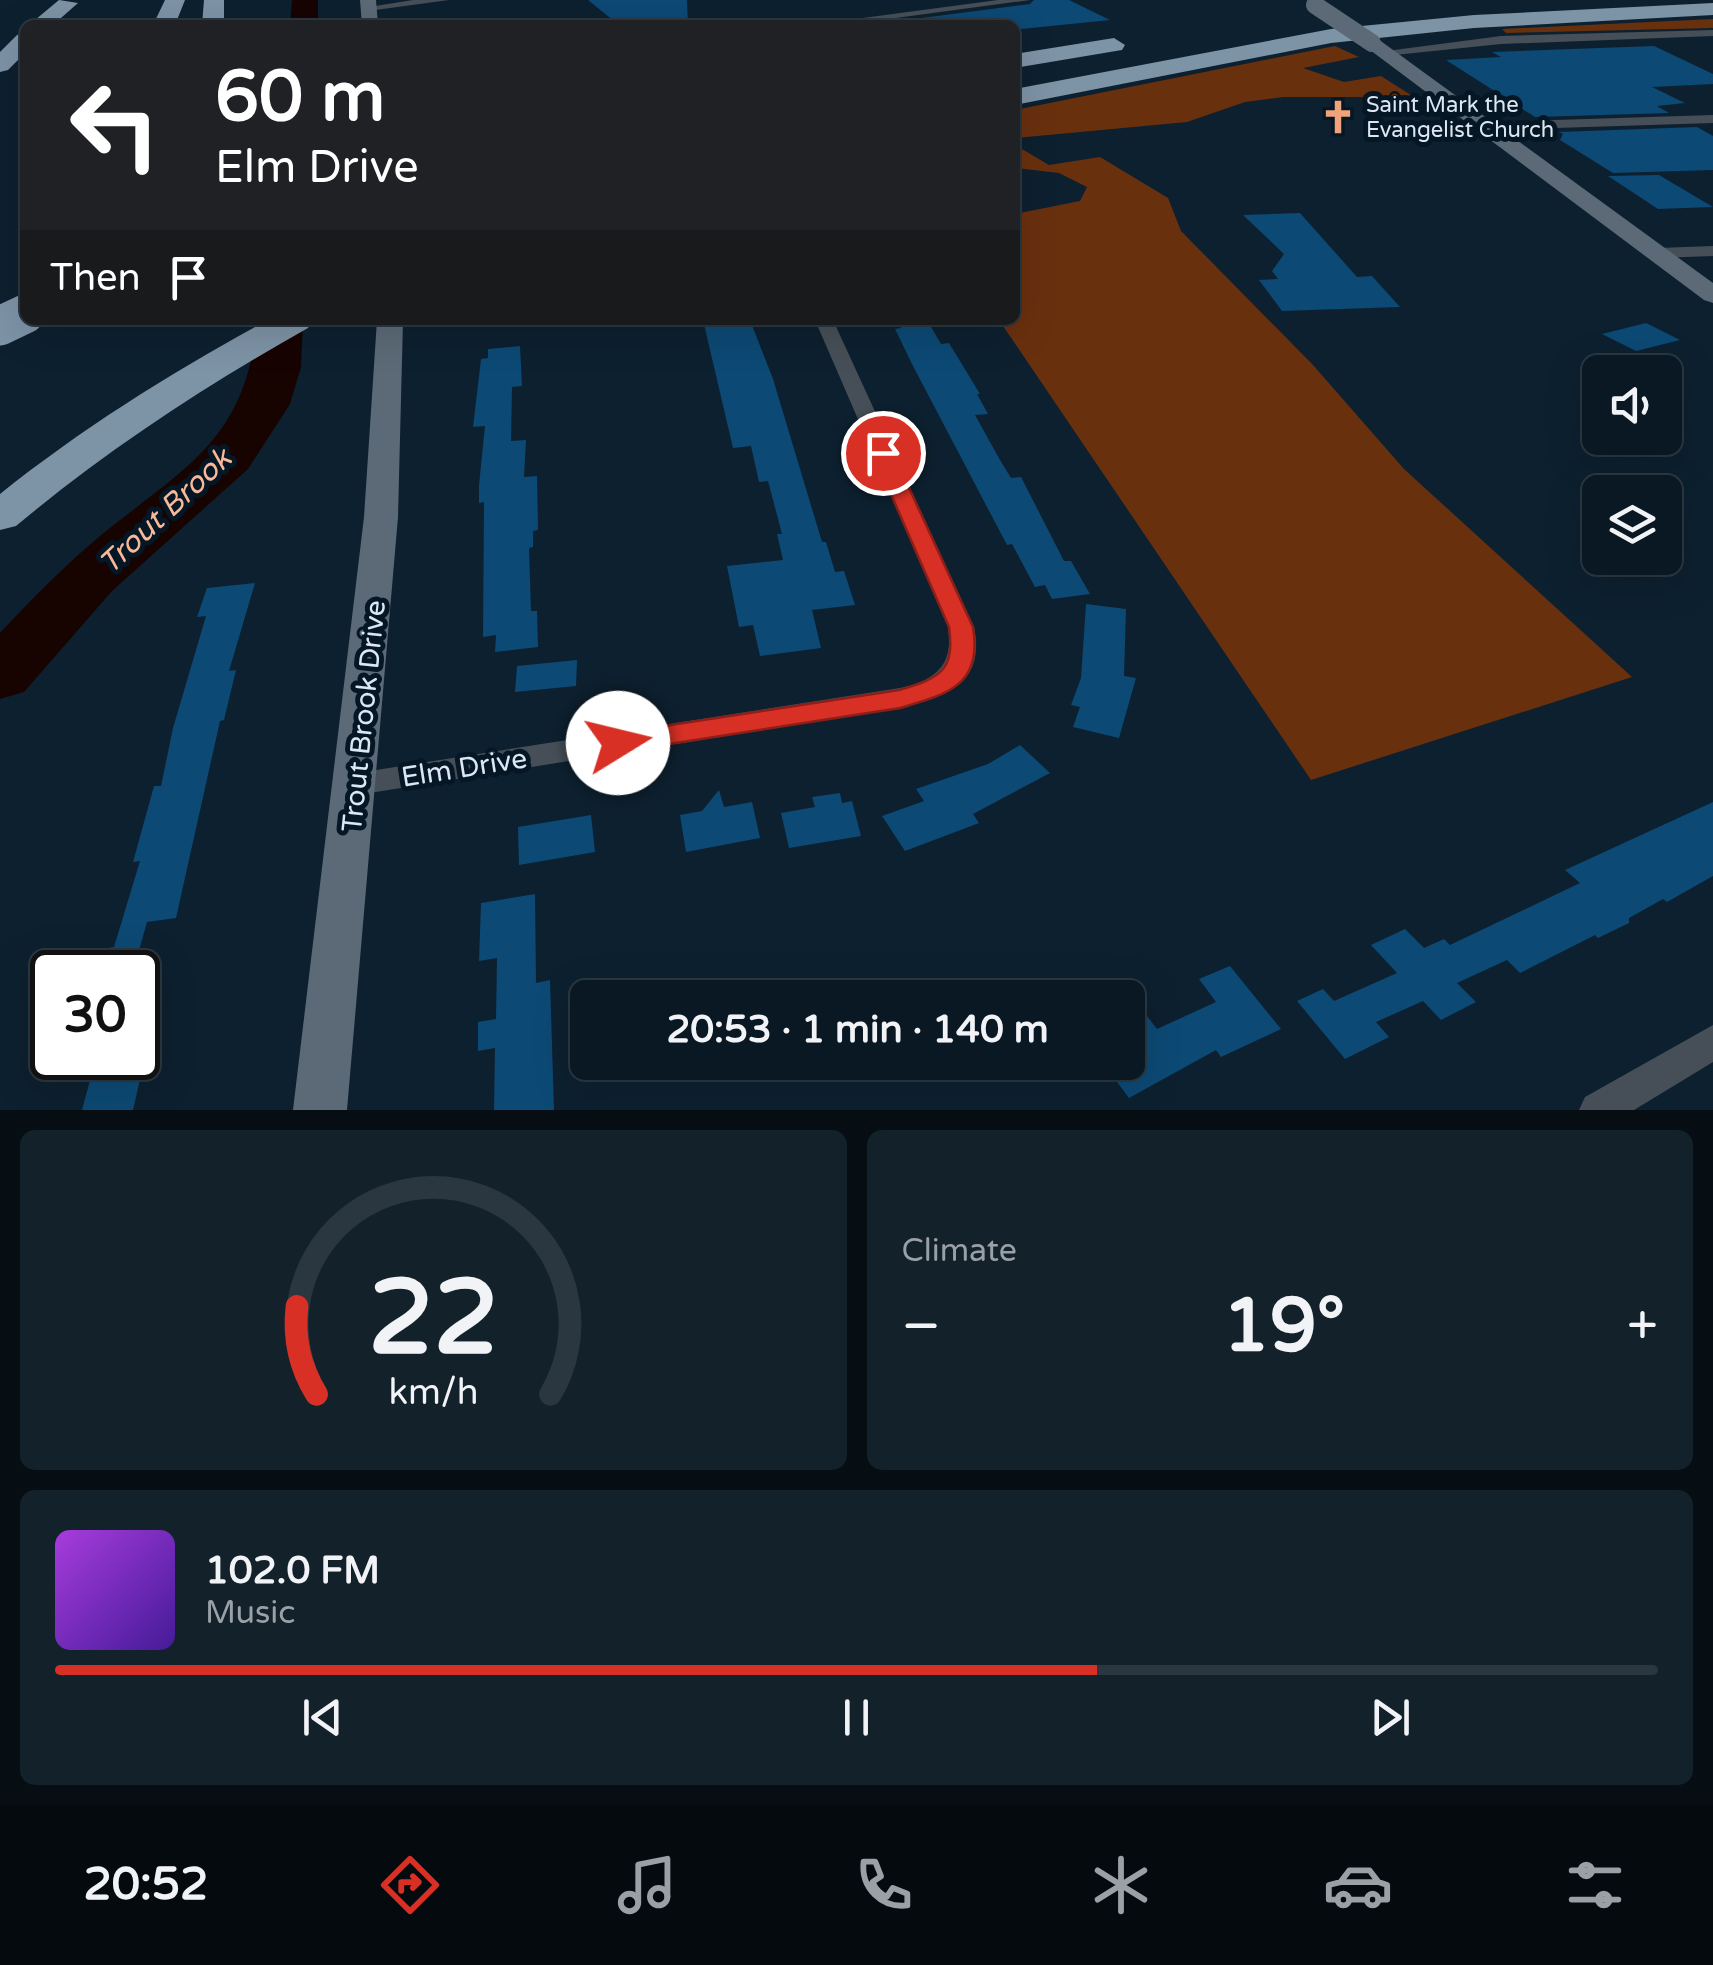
<!DOCTYPE html>
<html lang="en">
<head>
<meta charset="utf-8">
<style>
  :root { --surface:#0a1823; --page:#13212b; --text:#f1f3f6; --muted:#99a0a6; --line:#2a3741; --accent:#d93025 }
  body { margin:0; font-family:"Varela Round",sans-serif; background:var(--page); color:var(--text); height:100vh; display:flex; flex-direction:column; font-size:38px; white-space:nowrap }
  * { box-sizing:border-box; margin:0 }
  p { font-size:32px; color:var(--muted) }
  .icon { flex:none; width:55px; height:55px; fill:none; stroke:currentColor; stroke-width:2; stroke-linecap:round; stroke-linejoin:round }
  .map { position:relative; height:1110px; overflow:hidden }
  .panel { display:flex; flex-direction:column; gap:20px; padding:20px; background:#060d13; flex:1 }
  .panel>* { flex:none }
  .guide { position:absolute; left:20px; top:20px; width:1000px; height:305px; border-radius:15px; box-shadow:0 10px 40px #0002,0 0 0 2px var(--line); background:#202124; color:#fff; overflow:hidden }
  .buttons { position:absolute; left:1582px; top:355px; display:grid; gap:20px }
  .buttons a { display:grid; place-items:center; width:100px; height:100px; border-radius:15px; background:var(--surface); box-shadow:0 10px 40px #0002,0 0 0 2px var(--line); font-size:50px }
  .speed { position:absolute; left:30px; top:950px; display:flex; gap:20px; font-size:50px; font-weight:700; text-align:center }
  .speed>* { display:grid; place-content:center; width:130px; height:130px; border-radius:50%; background:var(--surface); box-shadow:0 10px 40px #0002,0 0 0 2px var(--line); line-height:1 }
  .speed .limit { border:5px solid #111; border-radius:15px; background:#fff; color:#111 }
  .pin { position:absolute; display:grid; place-items:center; width:85px; height:85px; color:#fff; margin:-42px; border:5px solid #fff; border-radius:50%; box-shadow:0 2px 10px #0007 }
  .me { position:absolute; width:110px; margin:-55px; rotate:81deg; stroke-linejoin:round; filter:drop-shadow(0 0 8px #0008) }
  .turn { display:flex; align-items:center; gap:35px; height:210px; padding:0 30px; font-size:45px }
  .turn .icon { width:130px; height:130px; stroke-width:2.5 }
  .turn b { display:block; font-size:70px; line-height:85px }
  .then { display:flex; align-items:center; height:95px; padding:0 30px; background:#0003; gap:20px; font-size:38px }
  .big { font-size:75px; font-weight:700; line-height:1.1 }
  .panel .card { flex:1; display:flex; flex-direction:column; justify-content:center; gap:15px; min-width:0; padding:0 35px; border-radius:15px; background:var(--page) }
  .panel .dial { align-items:center; gap:0 }
  .dial svg { height:260px; overflow:visible; fill:none; stroke:var(--line); stroke-width:7; stroke-linecap:round; text-anchor:middle }
  .dial text { fill:var(--text); stroke:none }
  .song { display:flex; align-items:center; gap:30px }
  .cover { width:120px; height:120px; border-radius:15px; background:linear-gradient(135deg,hsl(280 70% 55%),hsl(260 70% 35%)) }
  .played { height:10px; border-radius:5px; background:linear-gradient(90deg,var(--accent) 65%,var(--line) 65%) }
  .keys { display:flex; justify-content:space-around; direction:ltr }
  .heat { display:flex; justify-content:space-between; align-items:center; font-size:55px; direction:ltr }
  .panel .tiles { flex:1; display:grid; gap:20px; grid-template-columns:1fr 1fr }
  .card:last-child { grid-column:span 2 }
  .trip { position:absolute; left:570px; top:980px; width:575px; height:100px; border-radius:15px; background:var(--surface); box-shadow:0 10px 40px #0002,0 0 0 2px var(--line); font-weight:700; line-height:100px; text-align:center }
  .menu { display:flex; height:160px; justify-content:space-around; align-items:center; background:#040a0e; color:var(--muted) }
  .menu .icon { width:70px; height:70px }
  .menu .current { color:var(--accent) }
  .menu b { font-size:45px; color:var(--text) }
  .map>svg:first-child { display:block }
</style>
</head>
<body>
<div class="map">
<svg width="1713" height="1110" viewBox="0 0 1713 1110">
  <rect width="100%" height="100%" fill="#0d202f"/>
  <g fill="#69300e">
    <polygon points="1713,19 1713,28 1506,33 1502,29"/>
    <polygon points="1335,46 1359,57 1303,68 1344,82 1381,76 1414,97 1283,97 1245,102 1187,122 1015,138 1015,110"/>
    <polygon points="1015,145 1049,165 1100,157 1168,198 1181,231 1313,365 1404,469 1632,677 1311,780 999,320 1015,320 1015,214 1080,201 1087,187 1059,173 1015,168"/>
  </g>
  <g fill="none" stroke-linecap="round" stroke-linejoin="round">
    <g fill="#170300" fill-rule="evenodd">
      <polygon points="292,0 318,0 318,25 290,25"/>
      <path d="M257,320H303L301,367L290,404L248,469L112,591L24,692L0,699V633C32,599 64,566 100,536C185,467 247,440 257,320Z"/>
    </g>
  </g>
  <g fill="#0c4974">
    <polygon points="588,0 687,0 688,25 619,25"/>
    <polygon points="1034,0 1069,0 1110,20 1021,29 1015,25 923,25 914,19 1030,4"/>
    <polygon points="1654,46 1713,74 1713,84 1652,87 1685,103 1657,106 1669,113 1535,117 1446,60 1501,57 1492,52"/>
    <polygon points="1697,127 1713,136 1713,170 1613,173 1560,140 1563,134 1559,132"/>
    <polygon points="1659,175 1713,207 1658,209 1608,176"/>
    <polygon points="1300,213 1357,277 1372,276 1400,307 1282,311 1259,280 1278,279 1272,271 1284,254 1243,215"/>
    <polygon points="703,320 750,320 773,379 822,542 826,542 835,572 844,571 855,605 812,610 821,648 760,656 753,625 739,627 727,566 783,560 777,534 782,534 768,481 759,482 751,446 733,448"/>
    <polygon points="897,320 927,320 941,344 949,343 980,394 977,394 988,414 975,415 1000,460 1011,478 1021,477 1064,561 1071,561 1090,594 1052,599 1045,585 1035,587 1012,544 1007,545 913,366 895,329 901,328"/>
    <polygon points="1646,323 1680,340 1636,351 1602,334"/>
    <polygon points="520,346 522,386 512,387 511,441 526,440 524,477 537,476 538,530 533,531 533,547 529,548 531,611 537,611 538,647 495,652 496,635 483,637 484,502 479,503 479,485 485,426 473,427 481,359 488,358 488,349"/>
    <polygon points="255,583 229,671 236,670 224,720 220,721 176,918 147,922 133,972 48,972 47,958 114,947 140,861 133,862 154,786 161,786 173,728 206,616 197,617 207,588"/>
    <polygon points="1086,604 1126,609 1124,676 1136,678 1119,738 1073,727 1080,707 1071,705 1081,678"/>
    <polygon points="577,660 576,686 515,692 517,666"/>
    <polygon points="1020,745 1050,773 973,814 979,823 905,851 882,816 924,801 916,789 988,764"/>
    <polygon points="719,790 724,807 752,802 760,838 686,852 680,815 702,811"/>
    <polygon points="840,793 842,803 852,801 861,836 789,848 781,813 815,807 812,797"/>
    <polygon points="1713,802 1713,876 1667,902 1663,899 1629,918 1629,923 1598,938 1595,935 1520,973 1507,960 1457,983 1476,1002 1441,1020 1423,1001 1376,1022 1389,1037 1345,1059 1297,1001 1323,989 1334,1001 1397,973 1371,945 1405,929 1424,948 1444,939 1450,945 1580,883 1565,870"/>
    <polygon points="591,815 595,852 519,865 518,827"/>
    <polygon points="535,894 536,983 550,980 554,1110 494,1110 495,1048 478,1051 478,1022 496,1019 497,958 479,961 481,903"/>
    <polygon points="1230,966 1281,1029 1221,1057 1216,1050 1129,1098 1102,1062 1128,1062 1128,1026 1147,1016 1157,1029 1216,1002 1199,979"/>
    <polygon points="144,1062 133,1110 82,1110 92,1073"/>
  </g>
  <g fill="none" stroke-linecap="round" stroke-linejoin="round">
    <g fill="#464f57" fill-rule="evenodd">
      <polygon points="413,0 449,0 368,11 363,8"/>
      <polygon points="998,0 1030,0 844,25 810,25"/>
      <polygon points="1713,30 1713,36 1501,44 1385,56 1379,52 1501,36"/>
      <polygon points="1713,115 1713,123 1489,130 1482,126 1489,122"/>
      <polygon points="1713,246 1713,256 1658,258 1649,253 1658,248"/>
      <path d="M815,320H833L974,627C986,683 946,697 900,708L357,795L346,792L342,784L346,776L357,773L900,688C936,680 954,665 948,627Z"/>
      <polygon points="1713,1025 1713,1062 1634,1110 1579,1110 1585,1097"/>
    </g>
    <g fill="#5c6a77" fill-rule="evenodd">
      <polygon points="360,0 376,0 378,25 362,25"/>
      <polygon points="1366,39 1378,39 1713,283 1713,303 1704,300 1366,47"/>
      <polygon points="377,320 403,320 398,517 347,1110 293,1110 364,517"/>
    </g>
    <g fill="#7d93a6" fill-rule="evenodd">
      <polygon points="59,0 78,3 53,25 29,25"/>
      <polygon points="165,0 185,0 175,25 153,25"/>
      <polygon points="204,0 224,0 224,25 202,25"/>
      <polygon points="1713,3 1713,15 1474,28 1331,43 1015,105 1015,89 1331,29 1474,15"/>
      <polygon points="25,33 25,53 8,70 0,72 0,52 17,35"/>
      <polygon points="1114,38 1125,45 1122,50 1015,68 1015,54"/>
      <path d="M268,320H313L308,328C205,386 107,450 16,526L0,530V494C84,427 174,371 268,320Z"/>
    </g>
    <polyline stroke="#5c6a77" stroke-width="18" points="1315,5 1372,43"/>
    <polyline stroke="#7d93a6" stroke-width="39" points="0,326 25,314"/>
  </g>
  <path fill="#d93025" stroke="#8d1f18" stroke-width="2.5" d="M883,447L893,453L973,627C983,685 948,694 900,708L618,752L609,750L605,743L609,736L618,733L899,690C940,678 955,671 949,627L873,453Z"/>
  <defs>
    <g id="church-bare" transform="scale(2.7)"><path d="M-1.2-6h2.4v3.5h3.3v2.4h-3.3V6h-2.4V-.1h-3.3v-2.4h3.3Z" fill="#f0a27a" stroke="#051625" stroke-width="2.5" paint-order="stroke"/></g>
  </defs>
  <g fill-rule="evenodd">
    <use href="#church-bare" x="1338" y="117"/>
  </g>
  <g text-anchor="middle" stroke-width="10" stroke-linejoin="round" paint-order="stroke">
    <g font-size="22" fill="#dce7f2" stroke="#051625" text-anchor="start">
      <text x="1366" y="112">Saint Mark the<tspan x="1366" dy="25">Evangelist Church</tspan></text>
    </g>
    <g font-size="28" fill="#dce7f2" stroke="#051625">
      <text transform="translate(363 716) rotate(-84)" y="10">Trout Brook Drive</text>
      <text transform="translate(464 767) rotate(-9)" y="10">Elm Drive</text>
    </g>
    <g font-size="30" font-style="italic" fill="#f9b898" stroke="#051625">
      <text transform="translate(165 511) rotate(-43)" y="10">Trout Brook</text>
    </g>
  </g>
</svg>
<div class="buttons">
<a><svg class="icon" aria-label="sound" viewBox="0 0 24 24"><path d="M4 9h4l5-4v14l-5-4H4zM17 9q2 3 0 6"/></svg></a>
<a><svg class="icon" aria-label="layers" viewBox="0 0 24 24"><path d="M12 4l9 5-9 5-9-5zM3 14l9 5 9-5"/></svg></a>
</div>
<div class="speed"><div class="limit">30</div></div>
<div class="pin" style="left:883px;top:453px;background:#d93025"><svg class="icon" aria-label="arrive" viewBox="0 0 24 24"><path d="M6 21V4h12l-3 4 3 4H6"/></svg></div>
<svg class="me" style="left:618px;top:743px" viewBox="-20 -20 40 40"><circle r="19" fill="#fff"/><path d="M0-13L10 11 0 6-10 11z" fill="#d93025"/></svg>
<div class="trip">20:53 · 1 min · 140 m</div>
<div class="guide">
<div class="turn"><svg class="icon" aria-label="left" viewBox="0 0 24 24"><path d="M17 20v-9H6M10 6l-5 5 5 5"/></svg><div><b>60 m</b>Elm Drive</div></div>
<div class="then">Then<svg class="icon" aria-label="arrive" viewBox="0 0 24 24"><path d="M6 21V4h12l-3 4 3 4H6"/></svg></div>
</div>
</div>
<section class="panel">
<div class="tiles">
<div class="card dial"><svg viewBox="0 0 100 80">
<path d="M14 69A42 42 0 1 1 86 69"/>
<path d="M14 69A42 42 0 0 1 8 42" stroke="#d93025"/>
<text x="50" y="56" font-size="32" font-weight="700">22</text>
<text x="50" y="72" font-size="11">km/h</text>
</svg></div>
<div class="card"><p>Climate</p>
<div class="heat"><a>−</a><b class="big">19°</b><a>+</a></div>
</div>
<div class="card">
<div class="song"><i class="cover"></i><div><b>102.0 FM</b><p>Music</p></div></div>
<div class="played"></div>
<div class="keys"><svg class="icon" aria-label="previous" viewBox="0 0 24 24"><path d="M18 5L8 12l10 7zM5 5v14"/></svg><svg class="icon" aria-label="pause" viewBox="0 0 24 24"><path d="M8 5v14M16 5v14"/></svg><svg class="icon" aria-label="next" viewBox="0 0 24 24"><path d="M6 5l10 7-10 7zM19 5v14"/></svg></div>
</div>
</div>
</section>
<nav class="menu">
<b>20:52</b>
<svg class="icon current" aria-label="directions" viewBox="0 0 24 24"><path d="M12 3l9 9-9 9-9-9zM9 14v-3h6M13 9l2 2-2 2"/></svg>
<svg class="icon" aria-label="music" viewBox="0 0 24 24"><path d="M9 18V5l10-2v13"/><circle cx="6" cy="18" r="3"/><circle cx="16" cy="16" r="3"/></svg>
<svg class="icon" aria-label="phone" viewBox="0 0 24 24"><path d="M5 4h4l2 5-3 2q2 4 5 5l2-3 5 2v4C11 20 4 13 5 4z"/></svg>
<svg class="icon" aria-label="climate" viewBox="0 0 24 24"><path d="M12 3v18M4 7l16 10M4 17L20 7"/></svg>
<svg class="icon" aria-label="car" viewBox="0 0 24 24"><path d="M5 17H2v-5l4-1 3-4h7l3 4 3 1v5h-3M9 17h6M6 11h13"/><circle cx="7" cy="17" r="2"/><circle cx="17" cy="17" r="2"/></svg>
<svg class="icon" aria-label="filters" viewBox="0 0 24 24"><path d="M4 7h16M4 17h16"/><circle cx="9" cy="7" r="2"/><circle cx="15" cy="17" r="2"/></svg>
</nav>
</body>
</html>
